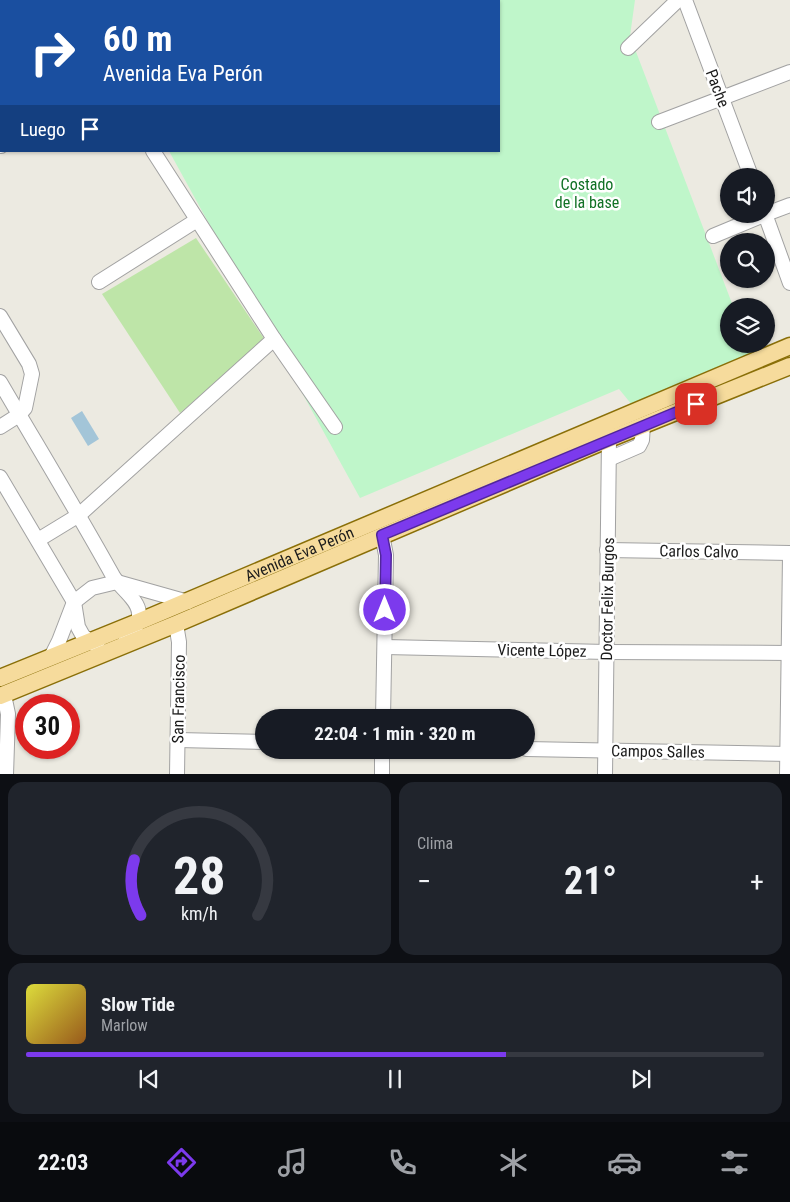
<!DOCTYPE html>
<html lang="es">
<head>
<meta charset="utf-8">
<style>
  :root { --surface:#171b24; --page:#20242c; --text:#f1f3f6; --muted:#9ea1a6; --line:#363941; --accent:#7c3aed }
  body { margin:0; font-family:"Roboto Condensed",sans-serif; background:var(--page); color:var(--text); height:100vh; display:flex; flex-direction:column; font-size:19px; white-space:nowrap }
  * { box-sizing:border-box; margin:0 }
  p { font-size:16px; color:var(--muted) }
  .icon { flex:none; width:28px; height:28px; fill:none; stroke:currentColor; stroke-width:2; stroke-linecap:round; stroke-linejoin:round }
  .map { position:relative; height:774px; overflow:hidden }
  .drawer { display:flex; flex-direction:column; gap:8px; padding:8px; background:#0d0f14; flex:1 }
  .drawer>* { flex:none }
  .hud { position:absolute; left:0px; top:0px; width:500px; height:152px; box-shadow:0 1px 4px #0004; background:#1a4fa0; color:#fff; overflow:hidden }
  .fabs { position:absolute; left:720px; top:168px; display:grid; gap:10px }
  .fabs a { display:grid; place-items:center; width:55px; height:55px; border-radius:50%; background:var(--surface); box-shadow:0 1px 4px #0004; font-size:25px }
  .speed { position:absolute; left:15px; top:694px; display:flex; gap:10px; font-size:25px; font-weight:700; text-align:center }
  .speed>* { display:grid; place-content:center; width:65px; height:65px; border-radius:50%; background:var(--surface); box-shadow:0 1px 4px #0004; line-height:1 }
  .speed .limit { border:8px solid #d22; background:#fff; color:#111 }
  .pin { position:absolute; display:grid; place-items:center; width:42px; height:42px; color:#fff; margin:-21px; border-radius:10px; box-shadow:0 2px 8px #0006 }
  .me { position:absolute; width:55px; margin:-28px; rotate:0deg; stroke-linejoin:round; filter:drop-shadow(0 0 4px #0008) }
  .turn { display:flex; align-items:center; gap:18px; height:105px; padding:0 20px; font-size:22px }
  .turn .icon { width:65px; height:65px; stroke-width:2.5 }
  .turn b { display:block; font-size:35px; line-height:42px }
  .then { display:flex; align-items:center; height:48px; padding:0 20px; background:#0003; gap:10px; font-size:19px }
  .big { font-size:38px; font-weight:700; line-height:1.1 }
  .drawer .card { flex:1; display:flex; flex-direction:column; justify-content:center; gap:8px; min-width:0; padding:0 18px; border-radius:15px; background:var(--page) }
  .drawer .dial { align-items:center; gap:0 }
  .dial svg { height:130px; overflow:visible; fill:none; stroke:var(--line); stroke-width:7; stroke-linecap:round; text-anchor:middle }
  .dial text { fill:var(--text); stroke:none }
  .song { display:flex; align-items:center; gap:15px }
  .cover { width:60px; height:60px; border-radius:8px; background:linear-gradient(135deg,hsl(60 70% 55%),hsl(30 70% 35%)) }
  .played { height:5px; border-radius:2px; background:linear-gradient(90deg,var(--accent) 65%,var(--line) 65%) }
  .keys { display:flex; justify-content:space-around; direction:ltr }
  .heat { display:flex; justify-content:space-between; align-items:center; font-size:28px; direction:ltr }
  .drawer .tiles { flex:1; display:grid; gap:8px; grid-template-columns:1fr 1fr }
  .card:last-child { grid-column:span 2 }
  .trip { position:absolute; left:255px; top:709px; width:280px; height:50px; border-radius:25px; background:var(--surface); box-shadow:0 1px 4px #0004; font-weight:700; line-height:50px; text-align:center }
  .tab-bar { display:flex; height:80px; justify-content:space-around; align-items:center; background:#090b0e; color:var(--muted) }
  .tab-bar .icon { width:35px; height:35px }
  .tab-bar .on { color:var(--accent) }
  .tab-bar b { font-size:22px; color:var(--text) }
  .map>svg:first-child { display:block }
</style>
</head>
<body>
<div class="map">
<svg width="790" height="775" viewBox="0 0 790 775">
  <rect width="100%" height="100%" fill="#eceae1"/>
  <g fill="#bee5a8">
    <polygon points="84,0 249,0 249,1 85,1"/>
    <polygon points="196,238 265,340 180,413 102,294"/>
    <polygon points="768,361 771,363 769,365 623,427"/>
  </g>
  <polygon fill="#bff6ca" points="249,0 635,0 630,36 733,306 729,306 729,344 747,344 751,353 637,411 619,389 360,498 169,151 499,151 499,1"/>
  <polygon fill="#a3c5d8" points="82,411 99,439 88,446 71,418"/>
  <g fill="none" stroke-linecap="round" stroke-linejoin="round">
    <g stroke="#a2a2a2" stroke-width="16">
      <g id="minor">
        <polyline points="61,0 61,1"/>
        <polyline points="685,0 751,176"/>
        <polyline points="628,48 678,0"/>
        <polyline points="659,122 790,72"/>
        <polyline points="0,146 1,146"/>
        <polyline points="153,151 274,339 335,427"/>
        <polyline points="765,214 790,283"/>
        <polyline points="766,214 790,205"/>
        <polyline points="713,236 766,214"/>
        <polyline points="99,282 197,220"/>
        <polyline points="0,316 29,364 32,374 25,408 19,415 0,427"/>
        <path d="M0,382C38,447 77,511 113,576C120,588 138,599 139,613C140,625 129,637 122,646"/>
        <polyline points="609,459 639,446 642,440 643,425"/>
        <polyline points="0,477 74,602 78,627 83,636 98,647"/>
        <polyline points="382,535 386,555 383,718"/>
        <polyline points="38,540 79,515 274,339"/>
        <polyline points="607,550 790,553"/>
        <polyline points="176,624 179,642 177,775"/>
        <polyline points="385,647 607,652 790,653"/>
        <polyline points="51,657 59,641 74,602 92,588 117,582 188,602"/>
        <polyline points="4,695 8,714 6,775"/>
        <polyline points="178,740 264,742"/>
        <polyline points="526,749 790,754"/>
        <polyline points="382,775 382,750"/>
        <polyline points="605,775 609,439 606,431"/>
        <polyline points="787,775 790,556"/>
      </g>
    </g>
    <g stroke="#8a6f08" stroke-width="19">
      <g id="major">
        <path id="s1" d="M0,678L138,622L790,346"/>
        <polyline points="0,696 176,624 609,439 790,366"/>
      </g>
    </g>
    <use href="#minor" stroke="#fff" stroke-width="14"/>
    <use href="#major" stroke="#f6db9c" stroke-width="16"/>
  </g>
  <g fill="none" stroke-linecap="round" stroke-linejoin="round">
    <g stroke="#51269a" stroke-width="12">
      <polyline id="route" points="385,610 386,555 382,535 696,404"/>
    </g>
    <use href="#route" stroke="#7c3aed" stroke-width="9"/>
  </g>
  <g text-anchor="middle" stroke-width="5" stroke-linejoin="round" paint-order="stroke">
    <g font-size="16" fill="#1b1b1b" stroke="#fff">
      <text transform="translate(718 88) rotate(69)" y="6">Pache</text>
      <text transform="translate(699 551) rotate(1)" y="6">Carlos Calvo</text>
      <text dy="6" stroke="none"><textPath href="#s1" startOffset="324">Avenida Eva Perón</textPath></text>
      <text transform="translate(607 599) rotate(-89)" y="6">Doctor Felix Burgos</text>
      <text transform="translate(542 650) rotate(1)" y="6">Vicente López</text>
      <text transform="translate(178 699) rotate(-89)" y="6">San Francisco</text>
      <text transform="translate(658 751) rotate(1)" y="6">Campos Salles</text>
    </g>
    <g font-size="16" fill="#117125" stroke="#fff">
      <text x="587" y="190">Costado<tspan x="587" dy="18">de la base</tspan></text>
    </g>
  </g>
</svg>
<div class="fabs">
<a><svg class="icon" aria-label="sound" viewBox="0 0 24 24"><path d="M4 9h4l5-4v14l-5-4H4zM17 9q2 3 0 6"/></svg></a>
<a><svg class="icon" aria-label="search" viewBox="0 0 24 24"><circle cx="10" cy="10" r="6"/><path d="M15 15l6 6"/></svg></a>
<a><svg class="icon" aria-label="layers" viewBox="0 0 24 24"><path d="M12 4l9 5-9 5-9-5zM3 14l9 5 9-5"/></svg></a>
</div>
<div class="speed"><div class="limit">30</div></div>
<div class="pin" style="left:696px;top:404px;background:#d93025"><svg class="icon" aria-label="arrive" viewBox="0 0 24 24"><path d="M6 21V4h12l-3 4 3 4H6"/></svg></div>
<svg class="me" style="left:385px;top:610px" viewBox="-20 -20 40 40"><circle r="17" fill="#7c3aed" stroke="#fff" stroke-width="3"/><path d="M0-11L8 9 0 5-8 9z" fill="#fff"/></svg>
<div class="trip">22:04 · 1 min · 320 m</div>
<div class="hud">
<div class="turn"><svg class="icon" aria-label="right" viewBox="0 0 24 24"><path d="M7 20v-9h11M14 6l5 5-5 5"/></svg><div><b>60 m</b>Avenida Eva Perón</div></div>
<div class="then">Luego<svg class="icon" aria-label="arrive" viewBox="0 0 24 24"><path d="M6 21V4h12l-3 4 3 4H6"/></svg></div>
</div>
</div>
<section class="drawer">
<div class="tiles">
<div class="card dial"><svg viewBox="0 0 100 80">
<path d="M14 69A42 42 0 1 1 86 69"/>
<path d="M14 69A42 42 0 0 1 10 35" stroke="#7c3aed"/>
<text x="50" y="56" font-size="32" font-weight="700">28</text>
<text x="50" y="72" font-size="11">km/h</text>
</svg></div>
<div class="card"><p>Clima</p>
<div class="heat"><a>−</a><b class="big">21°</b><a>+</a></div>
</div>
<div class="card">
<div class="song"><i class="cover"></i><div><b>Slow Tide</b><p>Marlow</p></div></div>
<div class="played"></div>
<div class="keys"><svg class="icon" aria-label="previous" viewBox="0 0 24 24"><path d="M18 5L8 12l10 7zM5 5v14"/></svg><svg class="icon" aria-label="pause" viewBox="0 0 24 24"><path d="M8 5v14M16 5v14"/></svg><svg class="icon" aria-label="next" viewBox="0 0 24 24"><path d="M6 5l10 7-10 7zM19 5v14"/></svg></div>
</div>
</div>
</section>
<nav class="tab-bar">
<b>22:03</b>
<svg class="icon on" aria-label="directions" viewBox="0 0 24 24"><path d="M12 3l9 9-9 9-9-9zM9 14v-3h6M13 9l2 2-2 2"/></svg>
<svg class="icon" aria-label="music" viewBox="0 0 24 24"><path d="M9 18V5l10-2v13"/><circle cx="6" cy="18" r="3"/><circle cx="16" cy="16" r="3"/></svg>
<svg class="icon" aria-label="phone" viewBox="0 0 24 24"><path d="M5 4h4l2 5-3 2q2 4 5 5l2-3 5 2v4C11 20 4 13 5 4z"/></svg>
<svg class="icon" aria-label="climate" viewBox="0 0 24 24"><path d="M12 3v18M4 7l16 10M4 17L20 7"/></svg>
<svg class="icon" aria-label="car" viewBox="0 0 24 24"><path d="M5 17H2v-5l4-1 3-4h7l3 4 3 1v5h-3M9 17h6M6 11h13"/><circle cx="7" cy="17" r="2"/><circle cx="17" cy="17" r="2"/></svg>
<svg class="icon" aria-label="filters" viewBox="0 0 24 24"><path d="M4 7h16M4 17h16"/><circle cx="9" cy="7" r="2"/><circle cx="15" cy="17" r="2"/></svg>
</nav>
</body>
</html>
